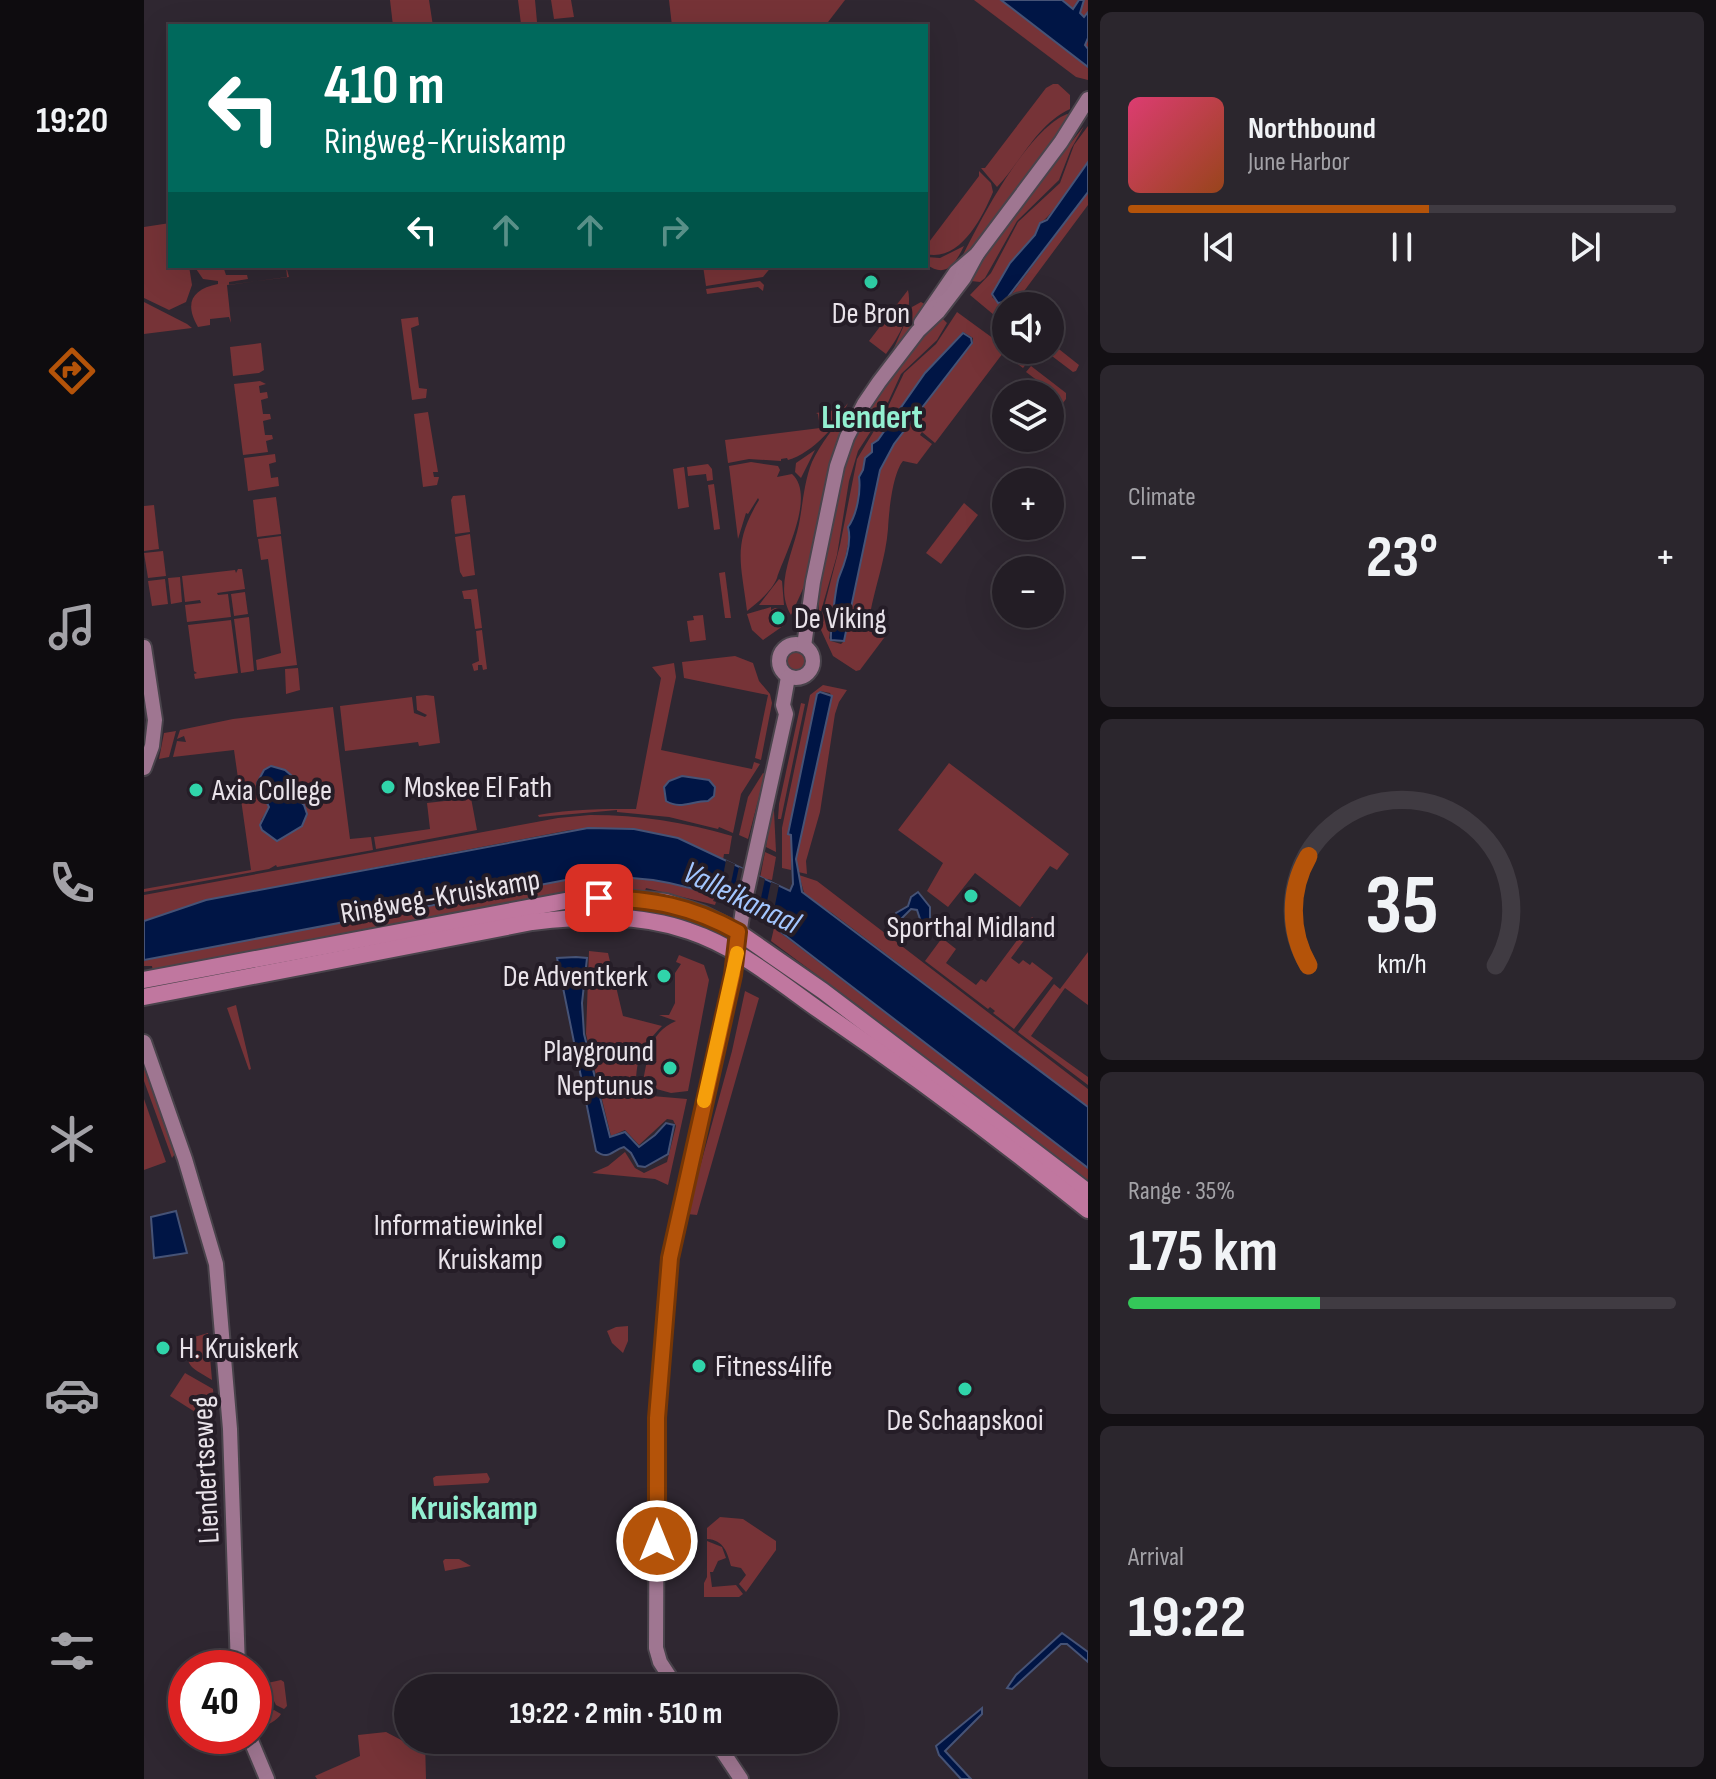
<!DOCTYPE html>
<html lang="en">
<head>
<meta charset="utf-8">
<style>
  :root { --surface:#231d25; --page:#2b262d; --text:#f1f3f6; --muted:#a3a2a7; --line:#403b42; --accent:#b45309 }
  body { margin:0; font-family:"Sofia Sans Condensed",sans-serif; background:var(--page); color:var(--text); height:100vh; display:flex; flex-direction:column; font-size:30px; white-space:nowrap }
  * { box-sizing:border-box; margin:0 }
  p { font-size:26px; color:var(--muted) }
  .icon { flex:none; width:44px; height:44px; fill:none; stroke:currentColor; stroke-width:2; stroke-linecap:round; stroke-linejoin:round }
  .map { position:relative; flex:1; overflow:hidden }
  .drawer { display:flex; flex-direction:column; gap:12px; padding:12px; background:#131014; width:628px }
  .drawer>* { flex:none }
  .hud { position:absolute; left:24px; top:24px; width:760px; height:244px; border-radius:0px; box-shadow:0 8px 32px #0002,0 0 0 2px var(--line); background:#00695c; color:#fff; overflow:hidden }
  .tools { position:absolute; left:848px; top:292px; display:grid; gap:16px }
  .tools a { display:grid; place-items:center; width:72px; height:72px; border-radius:50%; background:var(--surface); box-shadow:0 8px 32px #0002,0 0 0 2px var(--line); font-size:40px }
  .speed { position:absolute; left:24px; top:1650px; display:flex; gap:16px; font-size:40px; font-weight:700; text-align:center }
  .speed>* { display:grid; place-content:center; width:104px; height:104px; border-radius:50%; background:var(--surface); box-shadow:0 8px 32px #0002,0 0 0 2px var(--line); line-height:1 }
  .speed .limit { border:12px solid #d22; background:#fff; color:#111 }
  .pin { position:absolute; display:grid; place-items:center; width:68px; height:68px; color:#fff; margin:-34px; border-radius:16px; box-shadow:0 4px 12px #0006 }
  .me { position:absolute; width:88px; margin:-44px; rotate:0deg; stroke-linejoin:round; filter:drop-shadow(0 0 6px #0008) }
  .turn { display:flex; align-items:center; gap:28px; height:168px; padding:0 24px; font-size:36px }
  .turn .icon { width:104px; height:104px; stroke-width:2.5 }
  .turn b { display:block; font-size:56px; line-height:68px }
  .lanes { display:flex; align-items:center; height:76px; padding:0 24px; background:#0003; justify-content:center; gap:40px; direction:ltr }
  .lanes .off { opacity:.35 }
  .big { font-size:60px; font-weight:700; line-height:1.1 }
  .drawer .tile { flex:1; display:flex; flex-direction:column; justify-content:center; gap:12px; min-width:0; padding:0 28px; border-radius:12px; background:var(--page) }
  .drawer .dial { align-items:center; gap:0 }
  .dial svg { height:208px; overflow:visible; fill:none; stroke:var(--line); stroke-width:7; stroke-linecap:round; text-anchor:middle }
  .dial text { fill:var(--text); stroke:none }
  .song { display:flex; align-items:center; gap:24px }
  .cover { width:96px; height:96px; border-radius:12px; background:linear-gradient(135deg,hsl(340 70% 55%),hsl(20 70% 35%)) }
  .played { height:8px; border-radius:4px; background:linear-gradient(90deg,var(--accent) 55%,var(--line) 55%) }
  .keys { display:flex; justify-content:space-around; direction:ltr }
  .heat { display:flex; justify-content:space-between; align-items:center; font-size:44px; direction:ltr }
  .charge { height:12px; border-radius:6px; background:linear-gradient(90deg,#34c759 35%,var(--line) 0) }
  .trip { position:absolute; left:250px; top:1674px; width:444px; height:80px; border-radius:40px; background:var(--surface); box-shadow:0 8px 32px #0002,0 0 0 2px var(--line); font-weight:700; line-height:80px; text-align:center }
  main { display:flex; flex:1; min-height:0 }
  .dock { display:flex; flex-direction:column; width:144px; justify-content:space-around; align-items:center; background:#0e0c0f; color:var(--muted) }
  .dock .icon { width:56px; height:56px }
  .dock .on { color:var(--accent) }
  .dock b { font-size:36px; color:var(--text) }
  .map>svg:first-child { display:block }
</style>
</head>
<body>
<main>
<nav class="dock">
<b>19:20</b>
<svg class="icon on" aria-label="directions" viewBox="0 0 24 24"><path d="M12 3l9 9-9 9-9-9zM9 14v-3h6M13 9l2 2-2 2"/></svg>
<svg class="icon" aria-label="music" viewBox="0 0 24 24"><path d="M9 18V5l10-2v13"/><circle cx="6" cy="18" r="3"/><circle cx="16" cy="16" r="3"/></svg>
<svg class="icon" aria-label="phone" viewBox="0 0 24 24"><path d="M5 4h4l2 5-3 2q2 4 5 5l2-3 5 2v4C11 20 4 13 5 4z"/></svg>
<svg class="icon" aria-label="climate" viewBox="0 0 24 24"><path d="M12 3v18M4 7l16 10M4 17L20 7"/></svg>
<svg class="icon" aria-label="car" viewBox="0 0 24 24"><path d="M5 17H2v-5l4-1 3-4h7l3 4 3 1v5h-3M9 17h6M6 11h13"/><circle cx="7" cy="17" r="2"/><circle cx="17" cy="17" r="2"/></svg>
<svg class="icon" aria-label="filters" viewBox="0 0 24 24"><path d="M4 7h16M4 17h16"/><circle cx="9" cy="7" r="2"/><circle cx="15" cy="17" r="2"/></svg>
</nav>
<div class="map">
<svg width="944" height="1779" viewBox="0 0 944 1779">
  <rect width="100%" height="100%" fill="#2f2731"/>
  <g fill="#763337" fill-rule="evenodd">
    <polygon points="246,0 285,0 289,26 249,26"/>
    <polygon points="374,0 391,0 393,22 377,24"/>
    <polygon points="407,0 427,0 430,17 410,19"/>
    <polygon points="525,0 701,0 681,26 528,26"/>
    <polygon points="830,0 944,0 944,80 932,77"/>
    <path d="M909,84H914L926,95V109C892,125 878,161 853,187L837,168H841L902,88Z"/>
    <path d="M923,114L926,115L914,134L823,255L817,259C836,220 883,130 923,114Z"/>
    <polygon points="940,126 927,149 915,180 873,221 841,278 836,282 827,281 833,263"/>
    <path d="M944,126V162L942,168C935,178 904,220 896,223V228C879,252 858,269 848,297L856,304L861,303L944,192V205L869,306H862V325L826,295L847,273L874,222L916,183L930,145Z"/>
    <path d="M835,171L847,183L849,192C838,218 816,262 782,254V246L835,176Z"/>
    <polygon points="26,223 26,266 45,266 48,285 42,302 25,310 0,298 0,227"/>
    <path d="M820,246C811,264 802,279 782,264V257L796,258Z"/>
    <path d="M50,266H79L82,275H103L104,279L85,282V285L143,277L142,266L145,277L83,285L87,323L85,317L66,319V325L54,327C40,303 48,289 74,284V281L59,279Z"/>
    <polygon points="559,266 628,266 619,277 562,286"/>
    <polygon points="616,281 620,285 619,291 614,287 563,294 562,289"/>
    <path d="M764,290C769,313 755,336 742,354L725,341Z"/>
    <polygon points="0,302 43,324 48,328 0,334"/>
    <polygon points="777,302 782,305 746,357 768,307"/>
    <path d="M813,312L883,363L879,368L859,353L791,443L778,432L776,435L788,444L773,464L759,461C749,473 745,509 744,529C742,557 731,587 726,614L746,630L716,670L712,671L689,656L677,630L678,615L696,545L713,459L742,411L760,373L792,344ZM819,332L829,338V343L750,444L736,470L700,641L697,644L687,641L685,638L693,582L699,569L706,534L704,527C712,515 717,492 715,477L719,471L721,458L728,452L729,444L734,440L781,373Z"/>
    <polygon points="796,316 803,323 793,340 757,374 740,411 714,451 705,481 693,555 675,618 675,584 698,474 713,429 734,395"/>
    <polygon points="274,317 275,325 267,328 275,388 283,389 282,398 268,400 257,319"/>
    <polygon points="906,342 935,365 932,371 929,372 900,350 906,350"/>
    <polygon points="117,343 120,370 115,373 89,376 86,347"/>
    <polygon points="887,366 922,393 922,399 906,420 906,408 914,396 882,372"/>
    <polygon points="116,381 122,384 115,386 116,393 123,392 124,398 117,400 119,414 126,414 127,419 119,421 121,435 128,435 129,439 122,441 124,452 99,455 90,384"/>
    <path d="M704,403C694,424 669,453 644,460L643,458L637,459V461L605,459L584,463L581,440L676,428L674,414L672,413L699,409Z"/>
    <path d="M704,410L707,412C680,465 680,525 662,581C658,592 652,604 647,615C630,587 649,553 655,524C659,503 660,482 668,462C677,443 690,427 704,410Z"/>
    <polygon points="284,412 294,472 289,472 290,477 295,477 293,485 279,487 270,414"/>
    <polygon points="671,450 657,478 651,472 652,463"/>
    <polygon points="131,454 132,462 125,464 127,478 134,477 135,486 104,491 100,458"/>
    <path d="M607,462L634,466L636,470L633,477L648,474C673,496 638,560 633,578C628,591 613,603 603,611C597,562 588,545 615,500L614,498L604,514L602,513L594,539L585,466Z"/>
    <polygon points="564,464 568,469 569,480 563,481 562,474 544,476 543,467"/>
    <polygon points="540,467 545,507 534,509 529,469"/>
    <polygon points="570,484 576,529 570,530 564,485"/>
    <polygon points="321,495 326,532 311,534 307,500 309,496"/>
    <polygon points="132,497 137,534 113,537 109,500"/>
    <polygon points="820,503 834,515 797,564 782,553"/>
    <polygon points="10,505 15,549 0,551 0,506"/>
    <polygon points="326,534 331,575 319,577 316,572 311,537"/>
    <polygon points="137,536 153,665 113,670 112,660 137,653 124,559 117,560 114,539"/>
    <polygon points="19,551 22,576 4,578 0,553"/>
    <polygon points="94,569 98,569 101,589 73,593 74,595 84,594 87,617 43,622 41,605 57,603 56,600 41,602 38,576 91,570 92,573"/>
    <polygon points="581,572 587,618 581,618 575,573"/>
    <polygon points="36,577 38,602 27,604 24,578"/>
    <polygon points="21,579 24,604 8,606 4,581"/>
    <polygon points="635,579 638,581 640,605 615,605"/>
    <polygon points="333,589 338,628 331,629 327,599 320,599 318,591"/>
    <polygon points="101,592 104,614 90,616 87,594"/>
    <polygon points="627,607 627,610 631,608 639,610 642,619 639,626 619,640 608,630 603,614"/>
    <polygon points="559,615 562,640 546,642 543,621 550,620 549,616"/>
    <polygon points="105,617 110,671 97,673 90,619"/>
    <polygon points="87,620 94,673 51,679 50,674 53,673 50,671 44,625"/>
    <polygon points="338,630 343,669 339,670 338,665 334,665 334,670 330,671 328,664 335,661 332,631"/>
    <circle cx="652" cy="661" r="10"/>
    <polygon points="591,656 609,663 615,681 626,694 628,703 617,760 611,758 624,695 540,678 538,662"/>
    <path d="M530,663L532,677L517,750L608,769L610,762L616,764L597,794L589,833L575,827L574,829L525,817L473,812V810L395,817L394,815C427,809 459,809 492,809L517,678L508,667Z"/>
    <polygon points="154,668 156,690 142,694 141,669"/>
    <polygon points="679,685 703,690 695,702 691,714 676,812 662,861 663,874 654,872 652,859 688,697 686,693 676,691 673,694 644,834 647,835 647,870 638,868 638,828 666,695"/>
    <polygon points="282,695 290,696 296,743 275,746 274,742 201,751 196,706 268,697 270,713 281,717 283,715 273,710 272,696"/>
    <polygon points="657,703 661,704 637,819 634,819 635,804"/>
    <path d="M189,707L206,839L227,837L229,850L133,867L132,865L125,869L0,892V889L107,870L90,750L29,757L33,741L42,742L40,736L33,739L36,730L89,719ZM113,783L149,792L160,805L158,826L133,841L118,830L117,820L125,807Z"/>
    <polygon points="32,731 25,757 15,759 20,733"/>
    <polygon points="805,763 925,854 913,870 906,866 876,907 831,873 804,907 783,891 799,863 754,830"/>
    <polygon points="619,773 621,774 604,839 595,835 604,797"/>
    <polygon points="327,798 333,830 232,849 230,837 286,829 283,803"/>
    <polygon points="628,810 630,811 632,852 622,847"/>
    <path d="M446,815C497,815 539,822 588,836L585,854H580L579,860C522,829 490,827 426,830L62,900L0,921V895L414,818Z"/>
    <polygon points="621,852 632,857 628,880 616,878"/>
    <polygon points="655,875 673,881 944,1089 944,1107 688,913 661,896"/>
    <polygon points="448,877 513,879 566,894 571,896 569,901 572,902 571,905 502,888 500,894 9,972 8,966 0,966 0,961 5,959 375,887"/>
    <polygon points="888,917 894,922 867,958 875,964 879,960 886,965 888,962 909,978 870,1029 849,1013 851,1011 846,1007 844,1009 781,961 798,938 812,949 802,963 832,985 837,979 842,982 877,935 875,933"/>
    <polygon points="630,928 944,1168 944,1186 758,1044 719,1009 627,941"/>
    <path d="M445,951L464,953L479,1016L518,1026C498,1047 492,1057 492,1086L508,1096L543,1099L524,1185L511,1179L448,1173L464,1166L481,1152L491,1168L500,1173L523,1162L532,1126L529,1120L523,1119L495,1145L481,1130L467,1136L442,1034Z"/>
    <polygon points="944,952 944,1005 921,988 887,1036 944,1077 944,1085 874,1032 910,984 916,989"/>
    <path d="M535,955L560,965L565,980L544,1091L527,1093L498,1085C505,1057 503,1034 532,1021L515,1015H525L531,1003V973L537,964L532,962Z"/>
    <polygon points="601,991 615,998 553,1215 543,1214 588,1051"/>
    <polygon points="92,1005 107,1069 105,1070 83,1008"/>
    <polygon points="0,1068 33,1151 28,1158 0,1081"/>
    <polygon points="0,1099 22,1162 0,1170"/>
    <polygon points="484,1326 484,1341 479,1353 468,1343 463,1331 472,1327"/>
    <path d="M64,1333L68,1380C45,1366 39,1366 47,1338Z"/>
    <polygon points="41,1373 69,1389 71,1416 62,1419 26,1396"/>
    <polygon points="343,1473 346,1479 344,1483 290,1486 289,1478 292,1476"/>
    <path d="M576,1517L599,1519L632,1541V1550L602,1592L595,1584L602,1575L597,1568L587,1566C583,1552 580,1540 563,1539V1528Z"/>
    <polygon points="563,1541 578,1547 582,1558 574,1561 569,1572 566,1572 568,1587 592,1585 599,1594 595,1597 560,1597 560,1583 563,1577"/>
    <polygon points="301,1559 315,1559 327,1566 301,1571 299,1561"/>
    <path d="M137,1680L140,1682L143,1706L140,1709L132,1705L128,1697L120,1698L117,1705L119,1709L126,1712L130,1710L137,1714C133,1721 120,1728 111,1727L110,1686Z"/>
    <polygon points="242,1732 261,1742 281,1741 282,1779 173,1779 171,1776 216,1756 214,1735"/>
  </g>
  <g fill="#001545" stroke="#465376" stroke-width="2" fill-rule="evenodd">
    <polygon points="857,0 918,0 929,9 935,0 940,0 936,13 940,17 944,12 944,38 941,45 944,49 944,67"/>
    <polygon points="944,162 944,192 860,302 854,303 848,294 866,263 891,235 896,223 903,220"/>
    <path d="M819,333L827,338L828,343L750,444L736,470L700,641L687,640C686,634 692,584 695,577C701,563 708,542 704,527C713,515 717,491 715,477L719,470L721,458L728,452V444L734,440L781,373Z"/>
    <path d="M676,692L688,696L652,859L658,892L944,1107V1168L629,926C568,886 500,871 427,879L0,960V921L62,900L444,828L490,829L534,838L646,891L649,884L647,835L644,834L673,694Z"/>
    <polygon points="127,766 141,770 148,776 149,795 160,805 163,814 158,826 133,841 118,830 116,825 125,807 113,783 120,770"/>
    <path d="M538,776L565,780L571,787L570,796L564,801C547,801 537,810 522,801L520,787L525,781Z"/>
    <path d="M774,892L786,907V920L769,932L753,931L751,927L752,913L764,906L767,897ZM767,909L773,910L776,919L767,927L757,929L754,922Z"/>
    <path d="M432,957L443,958L438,1003L440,1034L466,1137L481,1132L495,1147L511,1135L522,1123L530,1125L524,1154L501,1167L494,1166L487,1153L480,1147C468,1150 465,1161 452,1151L413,958Z"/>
    <polygon points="32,1211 43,1253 10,1258 7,1217"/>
    <polygon points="918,1633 944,1652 944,1662 923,1644 917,1644 868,1689 863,1688 872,1675"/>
    <polygon points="838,1708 838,1714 801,1751 827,1779 817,1779 795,1755 792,1746"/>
  </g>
  <g fill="#2f2731">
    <polygon points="582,860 591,864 583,902 575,898"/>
    <polygon points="595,867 621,879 613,917 587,904"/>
    <polygon points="627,882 635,885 627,925 619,921"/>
  </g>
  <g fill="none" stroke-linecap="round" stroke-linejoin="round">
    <g stroke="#49434b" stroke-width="18">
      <g id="secondary">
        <polyline points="777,323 812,272 833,254 917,142 944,99"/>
        <circle cx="652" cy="661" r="17"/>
        <polyline points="660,646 669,582 693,466 703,437 720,404 735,382 774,331 794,312 820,278 833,254"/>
        <polyline points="0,647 11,720 8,746 0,768"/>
        <polyline points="0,1042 41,1159 72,1264 86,1429 94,1668"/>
        <polyline points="533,1688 516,1662 512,1648 513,1418 526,1258 589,975 599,909 642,714 639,705 644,677"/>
        <polyline points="105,1736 123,1779"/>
        <polyline points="571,1740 597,1779"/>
      </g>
    </g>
    <g stroke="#49434b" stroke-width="20">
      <g id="primary">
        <polyline points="0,980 426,900 478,898 522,902 558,914 594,932 679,991 944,1192"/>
        <path d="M0,997L388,922C440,916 495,913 545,931C593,947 634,981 675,1010C767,1073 857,1140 944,1210"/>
      </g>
    </g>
    <use href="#secondary" stroke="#9f7691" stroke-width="14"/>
    <use href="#primary" stroke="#c0779f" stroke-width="16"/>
  </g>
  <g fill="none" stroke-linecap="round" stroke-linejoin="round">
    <g stroke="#753606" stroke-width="20">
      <path id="route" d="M455,898C509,899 547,906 594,932L589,975L526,1258L513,1418V1541"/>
    </g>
    <use href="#route" stroke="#b45309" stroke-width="14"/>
    <polyline stroke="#f59e0b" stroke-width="14" points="560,1101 593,953"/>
  </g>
  <g fill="#30d4aa" stroke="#251d27" stroke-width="3">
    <circle cx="727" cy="282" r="8"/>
    <circle cx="634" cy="618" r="8"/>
    <circle cx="244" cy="787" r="8"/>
    <circle cx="52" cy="790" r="8"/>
    <circle cx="827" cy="896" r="8"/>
    <circle cx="520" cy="976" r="8"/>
    <circle cx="526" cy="1068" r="8"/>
    <circle cx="415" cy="1242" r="8"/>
    <circle cx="19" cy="1348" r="8"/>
    <circle cx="555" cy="1366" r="8"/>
    <circle cx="821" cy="1389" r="8"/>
  </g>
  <g text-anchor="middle" stroke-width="8" stroke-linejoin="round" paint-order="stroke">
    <g font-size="30" fill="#e9e3ea" stroke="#251d27" text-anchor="start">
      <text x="727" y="323" text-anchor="middle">De Bron</text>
      <text x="650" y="628">De Viking</text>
      <text x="260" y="797">Moskee El Fath</text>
      <text x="68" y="800">Axia College</text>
      <text x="827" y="937" text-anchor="middle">Sporthal Midland</text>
      <text x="504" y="986" text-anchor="end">De Adventkerk</text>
      <text x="510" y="1061" text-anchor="end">Playground<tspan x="510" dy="34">Neptunus</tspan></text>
      <text x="399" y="1235" text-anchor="end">Informatiewinkel<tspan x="399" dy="34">Kruiskamp</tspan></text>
      <text x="35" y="1358">H. Kruiskerk</text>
      <text x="571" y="1376">Fitness4life</text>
      <text x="821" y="1430" text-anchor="middle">De Schaapskooi</text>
    </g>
    <g font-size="30" fill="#e9e3ea" stroke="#251d27">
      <text transform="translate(296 896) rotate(-10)" y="10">Ringweg-Kruiskamp</text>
      <text transform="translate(61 1470) rotate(-93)" y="10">Liendertseweg</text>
    </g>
    <g font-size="32" font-style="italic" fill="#a3c6ff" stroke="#251d27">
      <text transform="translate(598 897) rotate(26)" y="11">Valleikanaal</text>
    </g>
    <g font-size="34" font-weight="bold" fill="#93f0d1" stroke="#251d27">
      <text x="728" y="428">Liendert</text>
      <text x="330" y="1519">Kruiskamp</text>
    </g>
  </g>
</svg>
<div class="tools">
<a><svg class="icon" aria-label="sound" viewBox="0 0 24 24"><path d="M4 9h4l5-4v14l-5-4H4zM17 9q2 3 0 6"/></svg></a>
<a><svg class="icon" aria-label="layers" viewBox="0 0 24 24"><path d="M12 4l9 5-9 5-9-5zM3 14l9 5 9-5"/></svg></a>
<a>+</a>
<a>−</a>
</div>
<div class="speed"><div class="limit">40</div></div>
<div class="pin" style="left:455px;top:898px;background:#d93025"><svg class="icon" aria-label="arrive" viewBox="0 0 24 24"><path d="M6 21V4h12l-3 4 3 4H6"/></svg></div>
<svg class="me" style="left:513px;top:1541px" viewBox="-20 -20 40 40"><circle r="17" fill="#b45309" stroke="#fff" stroke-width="3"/><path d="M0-11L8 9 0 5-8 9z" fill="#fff"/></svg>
<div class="trip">19:22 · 2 min · 510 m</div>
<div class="hud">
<div class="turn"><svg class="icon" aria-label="left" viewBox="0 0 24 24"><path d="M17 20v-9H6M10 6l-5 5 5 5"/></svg><div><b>410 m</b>Ringweg-Kruiskamp</div></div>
<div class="lanes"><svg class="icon" aria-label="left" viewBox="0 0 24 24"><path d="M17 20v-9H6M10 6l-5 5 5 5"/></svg><svg class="icon off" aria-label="ahead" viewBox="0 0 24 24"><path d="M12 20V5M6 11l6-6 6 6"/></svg><svg class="icon off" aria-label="ahead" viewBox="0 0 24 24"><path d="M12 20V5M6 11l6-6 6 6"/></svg><svg class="icon off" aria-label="right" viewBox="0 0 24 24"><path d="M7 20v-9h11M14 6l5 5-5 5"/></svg></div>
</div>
</div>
<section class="drawer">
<div class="tile">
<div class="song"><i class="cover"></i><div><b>Northbound</b><p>June Harbor</p></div></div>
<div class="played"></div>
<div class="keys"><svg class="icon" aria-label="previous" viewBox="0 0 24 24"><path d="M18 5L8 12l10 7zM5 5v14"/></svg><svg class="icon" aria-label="pause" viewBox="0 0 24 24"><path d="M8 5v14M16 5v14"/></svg><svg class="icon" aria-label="next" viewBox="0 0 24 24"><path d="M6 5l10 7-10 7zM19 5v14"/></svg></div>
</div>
<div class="tile"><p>Climate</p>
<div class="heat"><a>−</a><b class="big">23°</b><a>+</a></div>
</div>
<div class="tile dial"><svg viewBox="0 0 100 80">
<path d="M14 69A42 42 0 1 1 86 69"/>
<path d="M14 69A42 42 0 0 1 14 27" stroke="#b45309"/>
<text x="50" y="56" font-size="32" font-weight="700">35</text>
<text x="50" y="72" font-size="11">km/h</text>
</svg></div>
<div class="tile"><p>Range · 35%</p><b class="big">175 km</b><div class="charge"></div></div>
<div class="tile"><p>Arrival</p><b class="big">19:22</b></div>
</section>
</main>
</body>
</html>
